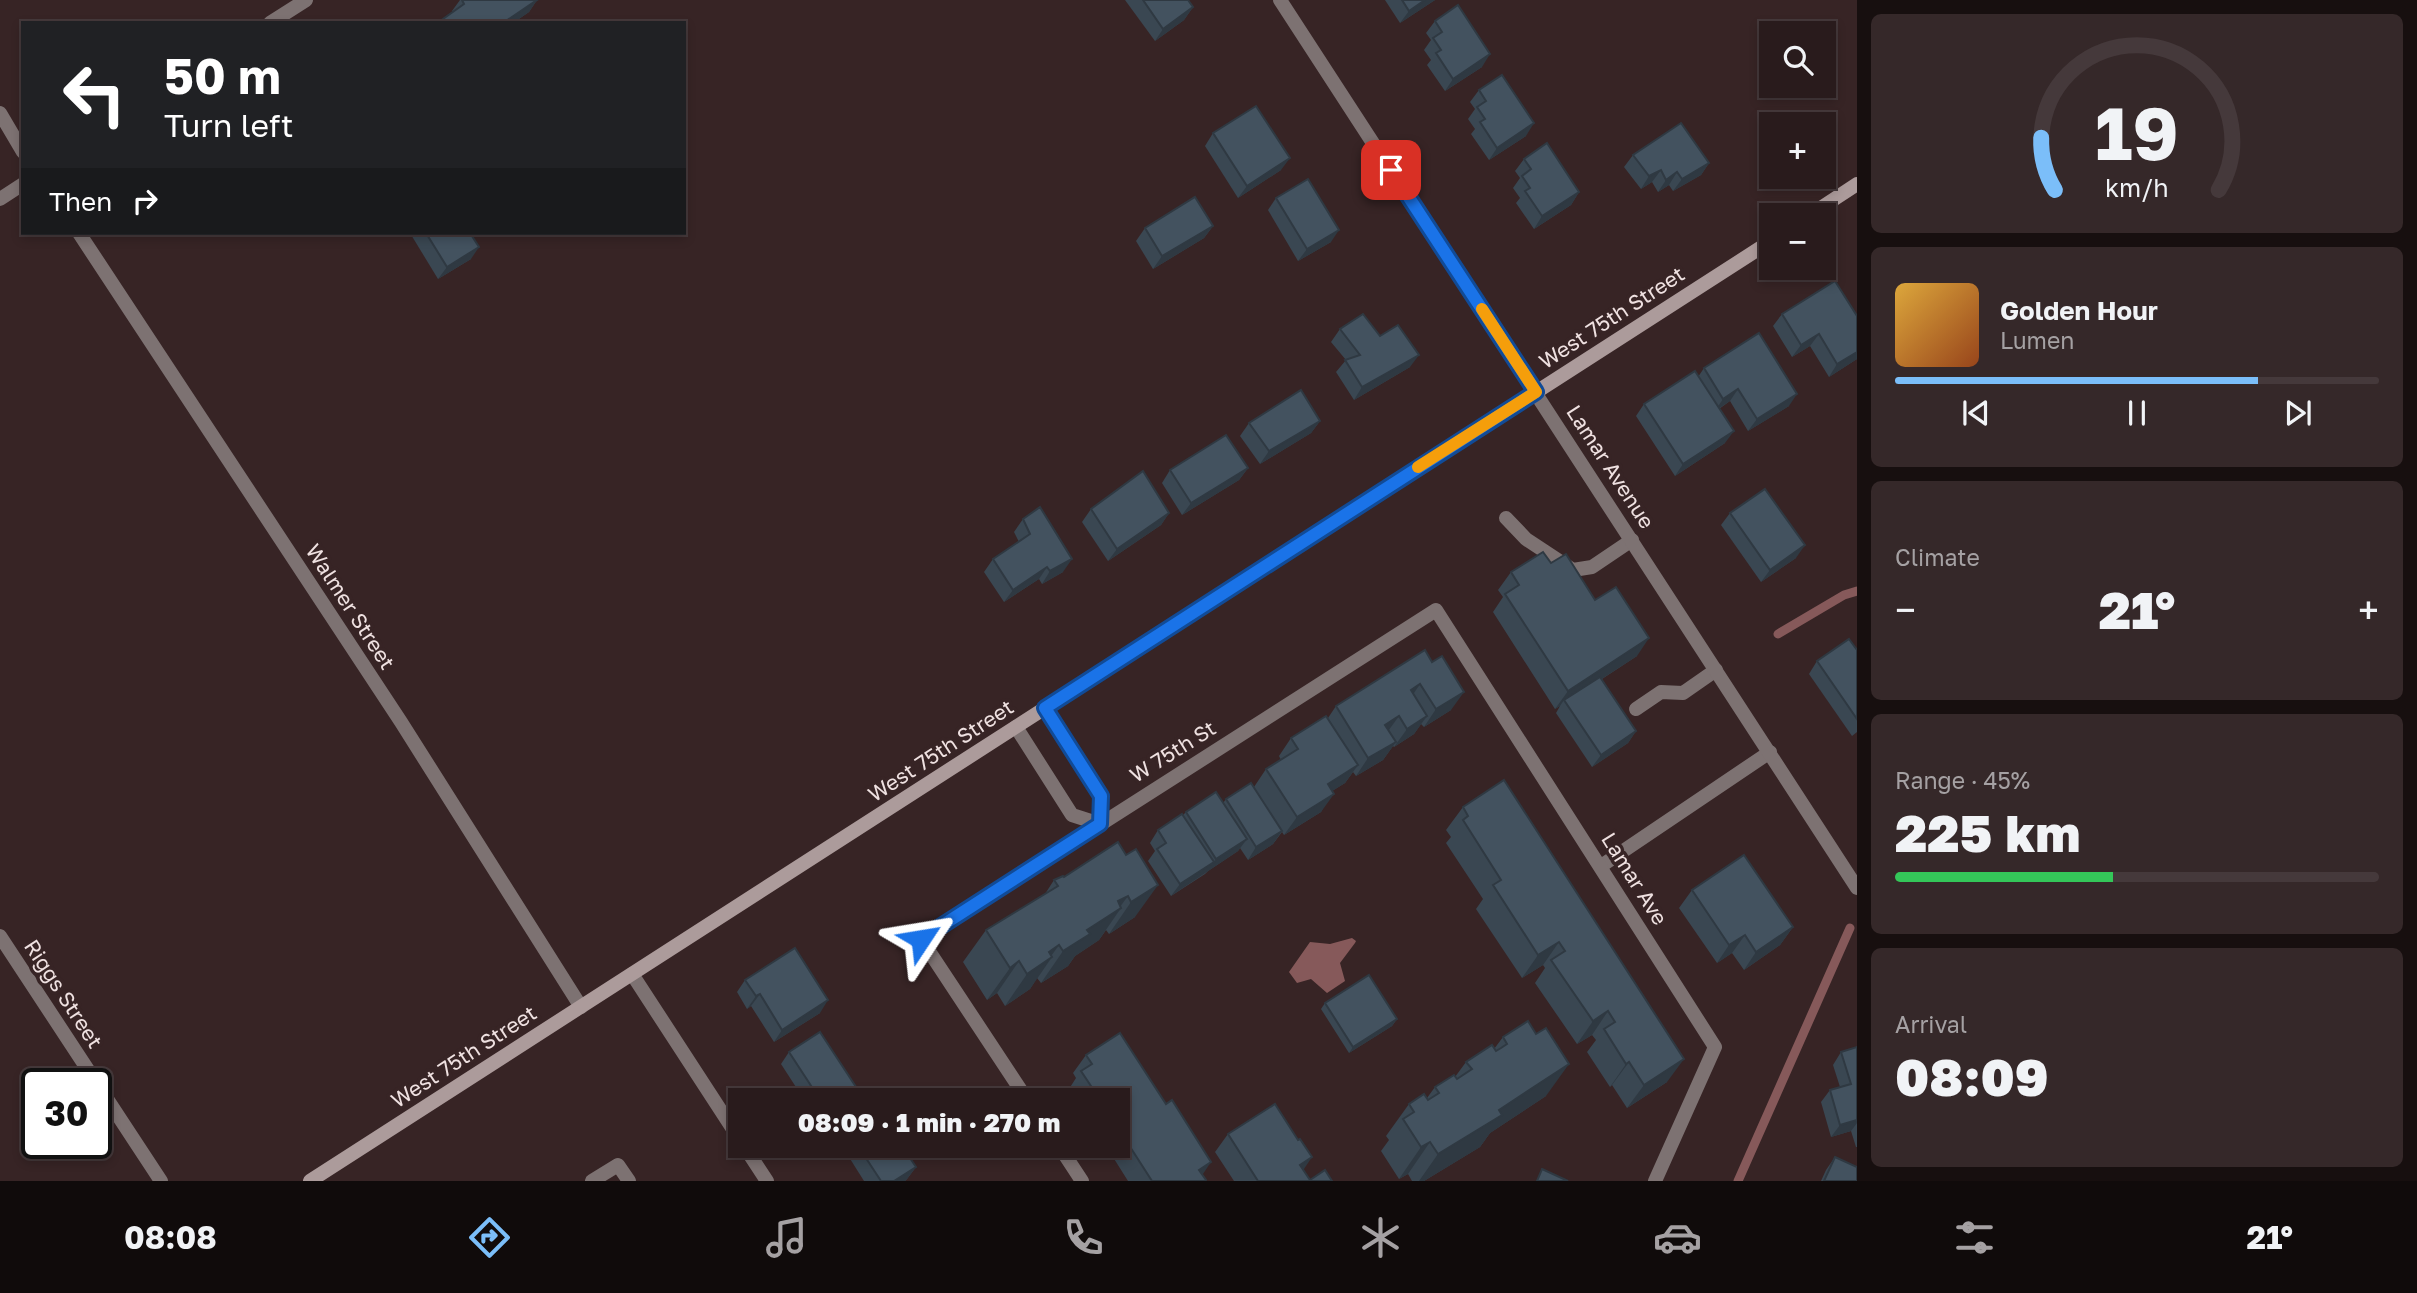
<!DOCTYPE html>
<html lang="en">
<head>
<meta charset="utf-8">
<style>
  :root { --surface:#291b1c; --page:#352829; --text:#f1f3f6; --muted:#a5a1a3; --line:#45393b; --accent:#7bbef9 }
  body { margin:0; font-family:"Golos Text",sans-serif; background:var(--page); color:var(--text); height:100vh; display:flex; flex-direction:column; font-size:26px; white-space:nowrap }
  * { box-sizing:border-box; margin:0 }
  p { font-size:23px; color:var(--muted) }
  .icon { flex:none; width:38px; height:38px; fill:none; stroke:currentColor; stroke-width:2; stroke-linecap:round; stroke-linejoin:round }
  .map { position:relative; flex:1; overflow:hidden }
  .drawer { display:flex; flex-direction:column; gap:14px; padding:14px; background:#170f0f; width:560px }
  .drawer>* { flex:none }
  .top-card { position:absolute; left:21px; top:21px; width:665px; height:214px; border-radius:0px; box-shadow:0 4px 10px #0003,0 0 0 2px var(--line); background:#202124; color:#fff; overflow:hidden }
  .tools { position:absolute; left:1759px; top:21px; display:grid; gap:14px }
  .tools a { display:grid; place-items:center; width:77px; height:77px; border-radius:0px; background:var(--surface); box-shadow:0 4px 10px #0003,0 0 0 2px var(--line); font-size:35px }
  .speed { position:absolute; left:21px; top:1068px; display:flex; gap:14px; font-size:35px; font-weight:700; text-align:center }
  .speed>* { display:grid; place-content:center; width:91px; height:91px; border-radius:50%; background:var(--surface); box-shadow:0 4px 10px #0003,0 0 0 2px var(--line); line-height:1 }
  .speed .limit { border:4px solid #111; border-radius:10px; background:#fff; color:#111 }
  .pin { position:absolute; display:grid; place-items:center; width:60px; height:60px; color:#fff; margin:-30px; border-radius:14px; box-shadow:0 4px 10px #0006 }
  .me { position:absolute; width:77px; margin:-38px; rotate:57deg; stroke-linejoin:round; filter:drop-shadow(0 0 5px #0008) }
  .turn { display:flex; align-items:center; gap:24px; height:147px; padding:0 28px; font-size:32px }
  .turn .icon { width:91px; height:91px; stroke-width:2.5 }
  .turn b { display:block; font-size:49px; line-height:60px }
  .then { display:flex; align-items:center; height:66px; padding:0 28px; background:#0003; gap:14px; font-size:26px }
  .big { font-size:52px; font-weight:800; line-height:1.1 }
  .drawer .card { flex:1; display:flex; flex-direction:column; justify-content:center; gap:10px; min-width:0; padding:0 24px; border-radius:10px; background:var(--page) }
  .drawer .dial { align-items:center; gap:0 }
  .dial svg { height:182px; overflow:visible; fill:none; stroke:var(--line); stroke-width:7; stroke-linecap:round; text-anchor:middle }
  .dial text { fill:var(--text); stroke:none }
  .song { display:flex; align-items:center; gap:21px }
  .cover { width:84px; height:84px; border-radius:10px; background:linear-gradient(135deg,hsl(40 70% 55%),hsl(20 70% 35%)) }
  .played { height:7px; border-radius:4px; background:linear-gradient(90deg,var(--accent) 75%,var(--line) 75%) }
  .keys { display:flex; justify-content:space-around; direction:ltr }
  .heat { display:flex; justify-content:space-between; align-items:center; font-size:38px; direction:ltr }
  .charge { height:10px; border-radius:5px; background:linear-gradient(90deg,#34c759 45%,var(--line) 0) }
  .trip { position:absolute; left:728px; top:1088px; width:402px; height:70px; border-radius:0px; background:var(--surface); box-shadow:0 4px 10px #0003,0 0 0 2px var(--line); font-weight:800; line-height:70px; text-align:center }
  .tab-bar { display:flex; height:112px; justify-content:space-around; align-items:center; background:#100b0b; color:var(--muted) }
  .tab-bar .icon { width:49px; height:49px }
  .tab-bar .current { color:var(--accent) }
  .tab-bar b { font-size:32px; color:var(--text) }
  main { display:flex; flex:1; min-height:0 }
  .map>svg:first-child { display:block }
</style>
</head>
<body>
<main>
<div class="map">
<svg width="1857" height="1181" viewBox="0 0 1857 1181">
  <rect width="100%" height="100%" fill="#372425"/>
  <polygon fill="#86595a" points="1352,938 1356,941 1355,943 1340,963 1345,981 1327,993 1311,979 1297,983 1289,972 1310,942 1330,944"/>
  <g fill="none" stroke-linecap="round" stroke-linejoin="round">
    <g stroke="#86595a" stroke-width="9">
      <polyline points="1778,634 1844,595 1857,591"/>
      <polyline points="1738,1181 1850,928"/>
    </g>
    <g stroke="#7d7272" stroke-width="14">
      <polyline points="1506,518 1526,539 1573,570 1592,567 1632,540"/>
      <polyline points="1636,709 1661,692 1683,693 1716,670"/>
      <polyline points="1016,727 1072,815 1100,824 1102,796 1045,708"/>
      <polyline points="1601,866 1770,752"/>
      <polyline points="592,1181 618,1165 629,1181"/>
    </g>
    <g stroke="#7d7272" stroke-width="14">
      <polyline points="270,23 306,0"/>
      <polyline points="0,113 23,152"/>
      <polyline points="0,199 23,184"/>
      <polyline points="79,233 401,722 581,1007"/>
      <polyline points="0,936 161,1181"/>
      <polyline points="632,974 740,1140"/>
      <polyline points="1028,1101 921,939 1436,610 1715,1047 1655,1181"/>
      <polyline points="744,1146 767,1181"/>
      <polyline points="1059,1146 1082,1181"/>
    </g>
    <polyline stroke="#7d7272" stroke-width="14" points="1280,0 1857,888"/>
    <g stroke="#ac9b9b" stroke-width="14">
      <polyline points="1810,215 1857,184"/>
      <polyline points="310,1181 1771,241"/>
    </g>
  </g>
  <g fill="#3a4752">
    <polygon points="460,0 537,0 529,12 513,23 440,23 443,19 453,12 452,11"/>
    <polygon points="1125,0 1188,0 1193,7 1184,20 1155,41"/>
    <polygon points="1385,0 1435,0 1400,23"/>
    <polygon points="1435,21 1482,67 1445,91 1427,65 1431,60 1424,50 1431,40 1426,33"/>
    <polygon points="1479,90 1526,136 1489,160 1471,134 1475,129 1468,119 1475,109 1470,102"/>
    <polygon points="1213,133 1281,170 1238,198 1205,146"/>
    <polygon points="1633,155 1709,163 1701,175 1673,191 1669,185 1658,192 1652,182 1641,189 1624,167"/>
    <polygon points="1524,159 1579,192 1571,205 1534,229 1516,203 1520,198 1513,188 1520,178 1515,171"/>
    <polygon points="1276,198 1331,242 1298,261 1268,210"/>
    <polygon points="1213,226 1204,238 1153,269 1136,241 1145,228"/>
    <polygon points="410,233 470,233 471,259 438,279"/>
    <polygon points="1782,314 1857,316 1857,359 1829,377 1810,346 1792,357 1773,326"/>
    <polygon points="1340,329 1380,336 1410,367 1354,400 1336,372 1346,360 1331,342"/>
    <polygon points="1704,368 1789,406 1748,431 1730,401 1719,409 1725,443 1675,476 1636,416 1644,404 1698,377"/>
    <polygon points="1320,421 1311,433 1260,464 1240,436 1249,423"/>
    <polygon points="1248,468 1239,480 1182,515 1162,483 1170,470"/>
    <polygon points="1091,509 1169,513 1161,525 1108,561 1082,522"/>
    <polygon points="1730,513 1796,558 1761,582 1721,525"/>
    <polygon points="1023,519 1063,572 1042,584 1039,579 1004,602 984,572 993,559 1019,542 1014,532"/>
    <polygon points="1551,563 1595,600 1637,656 1602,679 1636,731 1628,743 1592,767 1556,713 1560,706 1555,709 1493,612 1503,597 1498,590 1511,572"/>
    <polygon points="1425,650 1451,710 1424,727 1421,724 1414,734 1394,747 1393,746 1383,760 1356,776 1353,772 1345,783 1332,791 1321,812 1284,835 1282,832 1273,844 1248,860 1240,848 1238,851 1208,871 1205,874 1171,896 1148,861 1155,851 1150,843 1158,830 1183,815 1186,812 1223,803 1226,799 1254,787 1266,769 1281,760 1279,756 1291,738 1328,718 1336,706"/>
    <polygon points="1857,650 1857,732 1852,736 1809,674 1817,661"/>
    <polygon points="1463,807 1667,1082 1627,1108 1612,1085 1610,1087 1587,1052 1596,1040 1592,1035 1577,1044 1535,983 1545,968 1543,965 1522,978 1476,909 1483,899 1446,843 1451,837 1446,830"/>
    <polygon points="1118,842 1135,917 1109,934 1106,930 1099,940 1075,956 1068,966 1041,983 1037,978 1030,989 1005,1006 997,993 987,1000 963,962 986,930 1045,894 1054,880 1064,877"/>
    <polygon points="1692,890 1793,927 1780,945 1744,970 1732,953 1717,963 1679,908"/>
    <polygon points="745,980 820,1013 774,1042 751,1006 747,1009 737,992"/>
    <polygon points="1325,1003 1397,1019 1392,1026 1349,1053 1321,1009"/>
    <polygon points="1503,1037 1546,1096 1490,1133 1480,1147 1424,1181 1412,1181 1408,1174 1399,1179 1381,1151 1389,1140 1386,1136 1409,1104 1427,1098 1435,1087 1455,1077 1466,1062 1494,1049"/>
    <polygon points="1857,1047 1857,1147 1856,1147 1851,1131 1831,1137 1821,1102 1830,1090 1840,1087 1833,1065 1841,1052"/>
    <polygon points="789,1052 850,1101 805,1101 781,1064"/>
    <polygon points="1086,1055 1205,1181 1128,1181 1106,1146 1118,1146 1118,1101 1076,1101 1069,1089 1076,1078 1073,1073"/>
    <polygon points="1228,1134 1298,1140 1303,1170 1310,1180 1332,1181 1234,1181 1215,1152"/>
    <polygon points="842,1146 902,1146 916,1167 907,1179 905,1181 864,1181"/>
    <polygon points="1835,1157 1857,1181 1821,1181 1826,1170"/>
  </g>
  <g fill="#2f3942">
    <polygon points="537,0 529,12 513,23 503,23"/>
    <polygon points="1425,0 1435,0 1400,23 1409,11"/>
    <polygon points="1193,7 1184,20 1155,41 1163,29"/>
    <polygon points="1490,54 1482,67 1445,91 1453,79"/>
    <polygon points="1534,123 1526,136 1489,160 1497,148"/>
    <polygon points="1290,158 1281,170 1238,198 1247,186"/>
    <polygon points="1709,163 1701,175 1673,191 1682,179"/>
    <polygon points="1661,170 1652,182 1641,189 1649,176"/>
    <polygon points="1677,172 1669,185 1658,192 1666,180"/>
    <polygon points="1579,192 1571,205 1534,229 1542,216"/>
    <polygon points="1213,226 1204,238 1153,269 1162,256"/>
    <polygon points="1339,230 1331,242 1298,261 1307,249"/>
    <polygon points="479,247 471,259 438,279 447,267"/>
    <polygon points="1819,334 1810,346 1792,357 1801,345"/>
    <polygon points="1857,352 1857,359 1829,377 1837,364"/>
    <polygon points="1419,355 1410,367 1354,400 1362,387"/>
    <polygon points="1738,389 1730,401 1715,411 1723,399"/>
    <polygon points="1797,394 1789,406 1748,431 1757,419"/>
    <polygon points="1320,421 1311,433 1260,464 1269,451"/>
    <polygon points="1734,431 1725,443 1675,476 1683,464"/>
    <polygon points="1248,468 1239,480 1182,515 1191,503"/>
    <polygon points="1169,513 1161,525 1108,561 1117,549"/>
    <polygon points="1805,545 1796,558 1761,582 1770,570"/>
    <polygon points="1072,559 1063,572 1042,584 1050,571"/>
    <polygon points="1047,567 1039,579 1004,602 1013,590"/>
    <polygon points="1649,638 1637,656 1566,702 1564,700 1560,706 1555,709 1568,691"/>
    <polygon points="1420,684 1408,702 1411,690"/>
    <polygon points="1464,692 1451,710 1424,727 1436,709"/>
    <polygon points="1399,716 1386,734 1385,725"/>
    <polygon points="1427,716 1414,734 1394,747 1407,729"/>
    <polygon points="1636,731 1628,743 1592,767 1601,755"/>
    <polygon points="1396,742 1383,760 1356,776 1368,758"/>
    <polygon points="1358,765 1345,783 1315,802 1328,784"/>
    <polygon points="1334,794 1321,812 1284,835 1297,817"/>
    <polygon points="1282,831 1273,844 1248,860 1256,847"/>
    <polygon points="1247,839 1238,851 1171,896 1180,884"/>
    <polygon points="1158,885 1135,917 1109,934 1131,902"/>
    <polygon points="1128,896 1117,911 1121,908 1099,940 1075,956 1068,966 1041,983 1063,951 1118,901"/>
    <polygon points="1793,927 1780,945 1744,970 1756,952"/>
    <polygon points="1745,935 1732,953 1717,963 1729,945"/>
    <polygon points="1559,942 1543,965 1522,978 1538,955"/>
    <polygon points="1059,945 1049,959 1052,957 1030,989 1005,1006 1027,974 1049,952"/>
    <polygon points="1019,961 997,993 987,1000 1010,968"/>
    <polygon points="760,994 751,1006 747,1009 756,996"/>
    <polygon points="828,1000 820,1013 774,1042 782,1030"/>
    <polygon points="1608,1011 1592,1035 1577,1044 1593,1021"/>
    <polygon points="1397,1019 1392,1026 1349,1053 1353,1047"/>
    <polygon points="1684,1059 1667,1082 1627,1108 1644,1085"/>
    <polygon points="1629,1062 1612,1085 1610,1087 1626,1064"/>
    <polygon points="1569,1064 1546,1096 1490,1133 1480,1147 1424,1181 1419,1181 1438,1154 1499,1110"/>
    <polygon points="858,1090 850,1101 841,1101"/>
    <polygon points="1857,1120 1857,1123 1851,1131 1831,1137 1840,1125"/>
    <polygon points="1430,1142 1408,1174 1399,1179 1421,1147"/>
    <polygon points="1312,1157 1300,1175 1300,1165"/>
    <polygon points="1211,1162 1199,1180 1199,1170"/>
    <polygon points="916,1167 907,1179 905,1181 894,1181"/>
  </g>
  <g fill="#43525f" stroke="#2f3942" stroke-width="2">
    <polygon points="462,0 537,0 503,23 446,23 443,19 464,4"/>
    <polygon points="1143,0 1188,0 1193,7 1163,29"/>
    <polygon points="1402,0 1425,0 1409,11"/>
    <polygon points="1458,5 1490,54 1453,79 1436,53 1441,50 1433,38 1442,32 1435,21"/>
    <polygon points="1502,75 1534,123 1497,148 1480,122 1485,119 1477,107 1486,101 1479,90"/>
    <polygon points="1256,106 1290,158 1247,186 1213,133"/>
    <polygon points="1681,123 1709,163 1682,179 1677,172 1666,180 1661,170 1649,176 1633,155"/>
    <polygon points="1547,143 1579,192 1542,216 1525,191 1530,188 1522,176 1531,169 1524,159"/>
    <polygon points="1308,179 1339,230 1307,249 1276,198"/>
    <polygon points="1195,197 1213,226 1162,256 1145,228"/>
    <polygon points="426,233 470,233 479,247 447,267"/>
    <polygon points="1835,281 1857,316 1857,352 1837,364 1819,334 1801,345 1782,314"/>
    <polygon points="1363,314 1380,336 1398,325 1419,355 1362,387 1345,360 1360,355 1340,329"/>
    <polygon points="1759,333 1797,394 1757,419 1738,389 1723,399 1704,368"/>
    <polygon points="1695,371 1734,431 1683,464 1644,404"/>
    <polygon points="1301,390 1320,421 1269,451 1249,423"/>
    <polygon points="1226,435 1248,468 1191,503 1170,470"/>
    <polygon points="1143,471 1169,513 1117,549 1091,509"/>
    <polygon points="1765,489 1805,545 1770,570 1730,513"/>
    <polygon points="1040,507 1072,559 1050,571 1047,567 1013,590 993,559 1030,534 1023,519"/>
    <polygon points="1543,552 1551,563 1566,554 1595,600 1616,587 1649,638 1568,691 1505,594 1519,585 1511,572"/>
    <polygon points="1849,639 1857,650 1857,719 1817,661"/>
    <polygon points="1425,650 1432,662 1442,656 1464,692 1436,709 1420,684 1411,690 1427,716 1407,729 1399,716 1385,725 1396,742 1368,758 1336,706"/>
    <polygon points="1600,677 1636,731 1601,755 1564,700"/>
    <polygon points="1326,716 1358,765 1328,784 1334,794 1297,817 1266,769 1298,749 1291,738"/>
    <polygon points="1504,780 1684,1059 1644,1085 1629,1062 1626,1064 1604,1029 1615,1022 1608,1011 1593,1021 1551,960 1565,951 1559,942 1538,955 1493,885 1501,880 1463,820 1468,816 1463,807"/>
    <polygon points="1251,783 1282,831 1256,847 1226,799"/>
    <polygon points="1216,792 1247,839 1216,859 1186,812"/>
    <polygon points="1182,814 1214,862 1180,884 1157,849 1166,843 1158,830"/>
    <polygon points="1118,842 1126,855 1136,849 1158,885 1131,902 1128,896 1118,901 1121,908 1087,930 1090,934 1063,951 1059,945 1049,952 1052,957 1027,974 1019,961 1010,968 986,930 1058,886 1054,880 1063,876 1064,877"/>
    <polygon points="1744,855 1793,927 1756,952 1745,935 1729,945 1692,890"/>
    <polygon points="795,948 828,1000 782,1030 760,994 756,996 745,980"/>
    <polygon points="1369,975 1397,1019 1353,1047 1325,1003"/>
    <polygon points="1528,1021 1536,1034 1546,1028 1569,1064 1499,1110 1502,1115 1438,1154 1430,1142 1421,1147 1403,1119 1414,1112 1409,1104 1424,1094 1428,1100 1439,1093 1435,1087 1454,1075 1457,1079 1472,1069 1466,1062 1492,1045 1496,1051 1501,1048 1507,1044 1503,1037"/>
    <polygon points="820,1032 858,1090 841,1101 821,1101 789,1052"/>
    <polygon points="1120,1033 1166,1104 1172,1100 1211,1162 1199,1170 1206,1180 1205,1181 1152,1181 1118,1128 1118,1101 1101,1101 1081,1071 1092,1064 1086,1055"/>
    <polygon points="1857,1047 1857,1120 1840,1125 1830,1090 1851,1084 1841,1052"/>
    <polygon points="897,1097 900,1101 891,1101"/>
    <polygon points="1275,1104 1298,1140 1300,1139 1312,1157 1300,1165 1310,1180 1325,1170 1332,1181 1258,1181 1228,1134"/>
    <polygon points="858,1146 902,1146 916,1167 894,1181 881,1181"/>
    <polygon points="1835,1157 1857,1167 1857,1181 1824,1181"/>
    <polygon points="1542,1169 1568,1181 1537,1181"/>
  </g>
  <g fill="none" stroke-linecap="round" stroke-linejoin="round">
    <g stroke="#114b97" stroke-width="18">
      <polyline id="route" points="921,939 1100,824 1101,796 1045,708 1536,392 1391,170"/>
    </g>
    <use href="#route" stroke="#1a73e8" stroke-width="12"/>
    <polyline stroke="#f59e0b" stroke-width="12" points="1418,467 1536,392 1482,309"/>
  </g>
  <g text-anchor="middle" stroke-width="7" stroke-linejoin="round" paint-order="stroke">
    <g font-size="21" fill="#efe1e1" stroke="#372425">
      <text transform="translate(1612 318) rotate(-33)" y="7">West 75th Street</text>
      <text transform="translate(1610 467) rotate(57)" y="7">Lamar Avenue</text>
      <text transform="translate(350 607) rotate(57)" y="7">Walmer Street</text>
      <text transform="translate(941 751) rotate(-33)" y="7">West 75th Street</text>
      <text transform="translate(1173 752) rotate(-32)" y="7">W 75th St</text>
      <text transform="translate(1634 879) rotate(58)" y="7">Lamar Ave</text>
      <text transform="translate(63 994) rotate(57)" y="7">Riggs Street</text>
      <text transform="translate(464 1057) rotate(-33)" y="7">West 75th Street</text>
    </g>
  </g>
</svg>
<div class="tools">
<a><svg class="icon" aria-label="search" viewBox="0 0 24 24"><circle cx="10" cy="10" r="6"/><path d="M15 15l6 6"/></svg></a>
<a>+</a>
<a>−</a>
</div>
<div class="speed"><div class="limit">30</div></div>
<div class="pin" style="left:1391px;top:170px;background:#d93025"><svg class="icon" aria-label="arrive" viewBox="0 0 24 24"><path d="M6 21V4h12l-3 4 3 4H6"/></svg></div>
<svg class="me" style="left:921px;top:939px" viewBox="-20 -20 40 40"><path d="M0-17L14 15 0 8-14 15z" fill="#1a73e8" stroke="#fff" stroke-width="4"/></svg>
<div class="trip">08:09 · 1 min · 270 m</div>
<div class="top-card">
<div class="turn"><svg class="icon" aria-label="left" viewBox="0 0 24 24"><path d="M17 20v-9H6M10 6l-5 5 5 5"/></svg><div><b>50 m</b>Turn left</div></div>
<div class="then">Then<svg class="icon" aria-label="right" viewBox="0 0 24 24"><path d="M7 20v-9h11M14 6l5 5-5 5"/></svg></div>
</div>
</div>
<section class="drawer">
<div class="card dial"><svg viewBox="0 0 100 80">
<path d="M14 69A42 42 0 1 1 86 69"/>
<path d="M14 69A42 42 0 0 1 8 46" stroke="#7bbef9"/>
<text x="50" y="56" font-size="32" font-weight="700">19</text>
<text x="50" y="72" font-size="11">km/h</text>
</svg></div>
<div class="card">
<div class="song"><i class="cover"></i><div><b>Golden Hour</b><p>Lumen</p></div></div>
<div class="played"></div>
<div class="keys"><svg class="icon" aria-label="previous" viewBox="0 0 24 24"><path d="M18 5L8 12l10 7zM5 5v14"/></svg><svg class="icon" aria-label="pause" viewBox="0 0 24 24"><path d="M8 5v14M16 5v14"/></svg><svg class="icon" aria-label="next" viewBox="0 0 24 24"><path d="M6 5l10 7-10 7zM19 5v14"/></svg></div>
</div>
<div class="card"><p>Climate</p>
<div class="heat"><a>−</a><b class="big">21°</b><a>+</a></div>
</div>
<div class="card"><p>Range · 45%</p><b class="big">225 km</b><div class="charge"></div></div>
<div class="card"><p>Arrival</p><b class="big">08:09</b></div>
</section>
</main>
<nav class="tab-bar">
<b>08:08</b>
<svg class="icon current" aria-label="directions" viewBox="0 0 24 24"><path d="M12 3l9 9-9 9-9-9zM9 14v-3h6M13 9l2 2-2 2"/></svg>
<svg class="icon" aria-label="music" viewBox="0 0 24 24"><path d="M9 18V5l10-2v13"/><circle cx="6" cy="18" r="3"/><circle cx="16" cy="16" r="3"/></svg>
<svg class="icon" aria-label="phone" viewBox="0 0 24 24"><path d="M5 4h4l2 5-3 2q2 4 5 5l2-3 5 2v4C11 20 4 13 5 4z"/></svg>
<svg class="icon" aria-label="climate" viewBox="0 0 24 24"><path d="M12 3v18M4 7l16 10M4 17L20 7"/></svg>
<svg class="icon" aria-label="car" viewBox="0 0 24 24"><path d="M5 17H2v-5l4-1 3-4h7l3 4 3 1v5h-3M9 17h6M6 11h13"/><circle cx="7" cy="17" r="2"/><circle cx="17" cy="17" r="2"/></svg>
<svg class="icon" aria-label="filters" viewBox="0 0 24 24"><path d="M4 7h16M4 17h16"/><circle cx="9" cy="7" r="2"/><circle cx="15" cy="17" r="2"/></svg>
<b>21°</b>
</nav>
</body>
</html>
